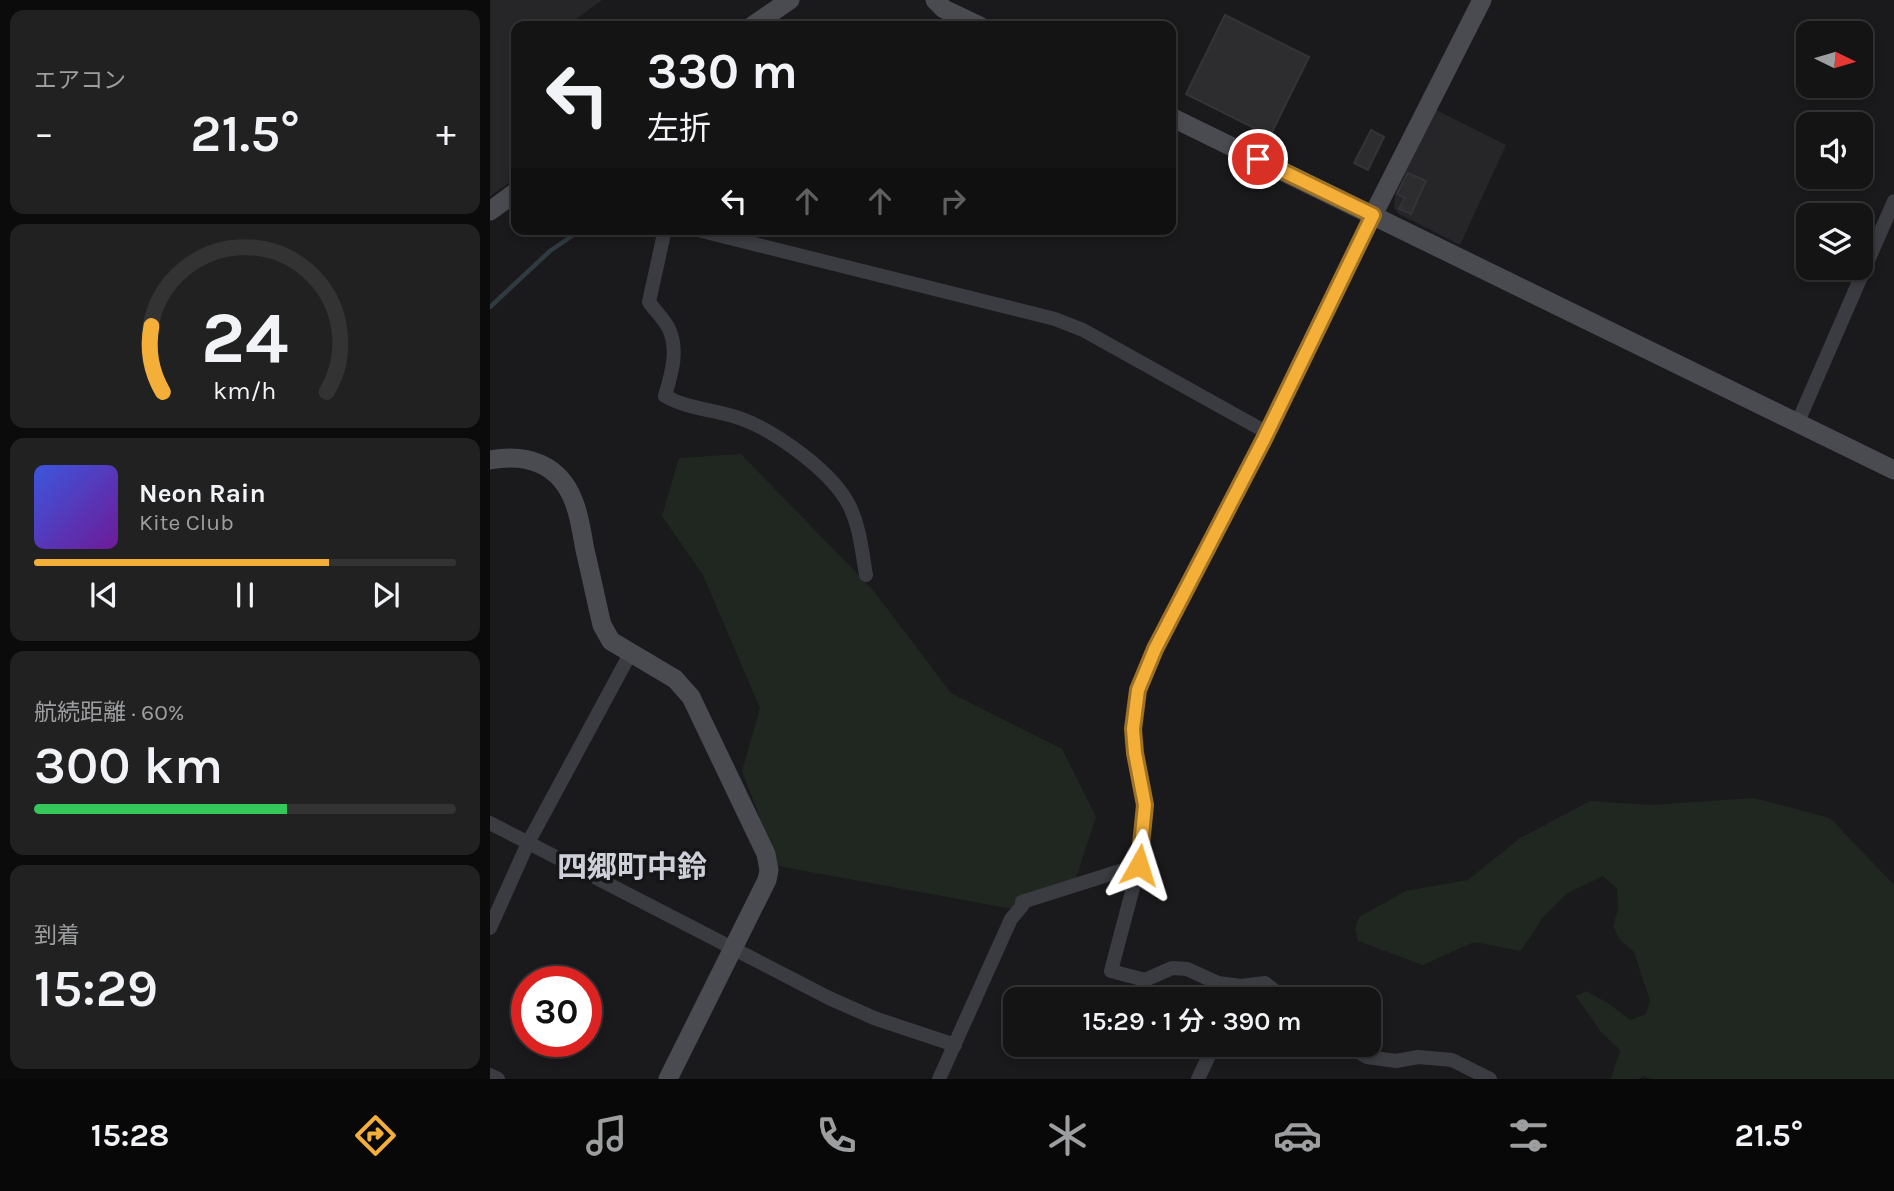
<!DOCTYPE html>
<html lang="ja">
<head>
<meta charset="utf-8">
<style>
  :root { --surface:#141415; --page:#212122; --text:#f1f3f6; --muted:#9d9ea0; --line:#333334; --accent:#f4af39 }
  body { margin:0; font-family:Karla,"Noto Sans JP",sans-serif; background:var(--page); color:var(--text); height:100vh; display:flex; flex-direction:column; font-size:26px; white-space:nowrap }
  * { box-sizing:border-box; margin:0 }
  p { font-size:23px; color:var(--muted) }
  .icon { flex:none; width:38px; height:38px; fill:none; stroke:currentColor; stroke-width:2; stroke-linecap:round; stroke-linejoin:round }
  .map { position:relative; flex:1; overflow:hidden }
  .sheet { display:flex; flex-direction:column; gap:10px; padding:10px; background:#0b0b0c; width:490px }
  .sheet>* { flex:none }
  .hud { position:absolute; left:21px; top:21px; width:665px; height:214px; border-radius:14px; box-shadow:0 4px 10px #0003,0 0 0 2px var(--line); background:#141415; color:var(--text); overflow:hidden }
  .needle { width:46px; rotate:95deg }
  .controls { position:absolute; left:1306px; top:21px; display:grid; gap:14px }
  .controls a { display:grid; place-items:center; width:77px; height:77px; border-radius:14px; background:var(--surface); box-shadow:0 4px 10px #0003,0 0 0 2px var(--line); font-size:35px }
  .speed { position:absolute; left:21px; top:966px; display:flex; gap:14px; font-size:35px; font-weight:700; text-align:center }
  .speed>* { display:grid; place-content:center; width:91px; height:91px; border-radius:50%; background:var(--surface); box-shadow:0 4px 10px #0003,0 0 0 2px var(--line); line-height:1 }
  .speed .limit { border:10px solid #d22; background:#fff; color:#111 }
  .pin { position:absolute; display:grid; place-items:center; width:60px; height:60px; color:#fff; margin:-30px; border:4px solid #fff; border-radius:50%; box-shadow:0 2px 7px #0007 }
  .me { position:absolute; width:77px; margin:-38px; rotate:6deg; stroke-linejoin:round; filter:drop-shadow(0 0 5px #0008) }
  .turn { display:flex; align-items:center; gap:24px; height:147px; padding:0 21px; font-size:32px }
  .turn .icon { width:91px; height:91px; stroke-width:2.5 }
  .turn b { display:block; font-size:49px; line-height:60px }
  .lanes { display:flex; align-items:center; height:66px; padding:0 21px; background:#0003; justify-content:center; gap:35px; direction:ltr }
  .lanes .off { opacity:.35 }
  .big { font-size:52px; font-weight:600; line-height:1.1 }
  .sheet .widget { flex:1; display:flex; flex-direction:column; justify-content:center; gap:10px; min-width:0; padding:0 24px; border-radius:14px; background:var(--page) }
  .sheet .dial { align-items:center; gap:0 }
  .dial svg { height:182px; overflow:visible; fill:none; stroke:var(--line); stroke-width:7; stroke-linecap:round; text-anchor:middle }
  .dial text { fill:var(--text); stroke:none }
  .song { display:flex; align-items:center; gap:21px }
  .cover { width:84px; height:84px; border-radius:10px; background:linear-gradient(135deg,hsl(230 70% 55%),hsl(280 70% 35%)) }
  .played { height:7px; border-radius:4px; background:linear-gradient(90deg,var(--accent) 70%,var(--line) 70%) }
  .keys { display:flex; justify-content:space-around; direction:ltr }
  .heat { display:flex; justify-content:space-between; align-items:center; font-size:38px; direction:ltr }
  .charge { height:10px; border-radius:5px; background:linear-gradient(90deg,#34c759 60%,var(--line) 0) }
  .trip { position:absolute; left:513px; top:987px; width:378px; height:70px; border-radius:14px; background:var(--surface); box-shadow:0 4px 10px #0003,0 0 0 2px var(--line); font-weight:600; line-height:70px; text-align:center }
  .tab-bar { display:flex; height:112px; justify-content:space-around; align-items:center; background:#080808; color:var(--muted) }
  .tab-bar .icon { width:49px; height:49px }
  .tab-bar .active { color:var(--accent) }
  .tab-bar b { font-size:32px; color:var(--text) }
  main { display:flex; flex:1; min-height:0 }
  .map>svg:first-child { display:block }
</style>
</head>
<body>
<main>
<section class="sheet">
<div class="widget"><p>エアコン</p>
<div class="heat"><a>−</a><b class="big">21.5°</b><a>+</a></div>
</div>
<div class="widget dial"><svg viewBox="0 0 100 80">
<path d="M14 69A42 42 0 1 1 86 69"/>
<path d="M14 69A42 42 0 0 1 9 40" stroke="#f4af39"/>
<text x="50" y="56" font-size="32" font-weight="700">24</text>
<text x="50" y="72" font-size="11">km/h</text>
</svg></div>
<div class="widget">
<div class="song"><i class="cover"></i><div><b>Neon Rain</b><p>Kite Club</p></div></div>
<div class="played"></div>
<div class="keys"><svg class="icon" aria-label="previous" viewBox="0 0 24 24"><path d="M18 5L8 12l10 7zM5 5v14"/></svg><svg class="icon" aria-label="pause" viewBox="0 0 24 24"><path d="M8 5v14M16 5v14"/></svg><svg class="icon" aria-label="next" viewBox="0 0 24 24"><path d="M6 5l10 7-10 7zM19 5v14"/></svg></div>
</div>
<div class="widget"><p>航続距離 · 60%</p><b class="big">300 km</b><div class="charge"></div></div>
<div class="widget"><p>到着</p><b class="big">15:29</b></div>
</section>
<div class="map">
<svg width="1404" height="1079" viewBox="0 0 1404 1079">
  <rect width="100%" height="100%" fill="#1a1a1c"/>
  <g fill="#262629">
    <polygon points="0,0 112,0 77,26 26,26 26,178 0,196"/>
    <polygon points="946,110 1016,145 970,245 909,214 904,208 905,194"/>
  </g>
  <g fill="#1f2720">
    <polygon points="251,454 383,590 461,693 572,749 606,817 585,881 533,911 288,866 252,771 270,708 213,575 172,516 189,458"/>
    <polygon points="1264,798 1340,818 1404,885 1404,1079 1161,1079 1154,1076 1148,1079 1121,1079 1130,1050 1111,1032 1086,996 1096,991 1118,1003 1140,1020 1156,1014 1160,1001 1144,952 1130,940 1123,926 1128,909 1127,889 1113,876 1078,893 1053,917 1031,951 984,942 933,965 868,941 865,929 869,917 916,891 978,880 1030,838 1100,801 1161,805"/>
  </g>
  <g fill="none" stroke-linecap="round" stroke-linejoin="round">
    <polyline stroke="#2f3a41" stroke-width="4.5" points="0,307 60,251 92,229"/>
  </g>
  <g fill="#2d2d30" stroke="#343438" stroke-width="2">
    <polygon points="735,15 819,57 780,136 696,94"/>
    <polygon points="881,130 894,137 878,170 864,163"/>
    <polygon points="918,173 936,181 921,214 909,209 915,198 907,194"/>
  </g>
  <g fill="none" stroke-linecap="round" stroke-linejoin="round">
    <g stroke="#3b3c41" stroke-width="14">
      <path d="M175,229L159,302C165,311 175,320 179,329C189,351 181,375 175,396C199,410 226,409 252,419C287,432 344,473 360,507C370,528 372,552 376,575"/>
      <polyline points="204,229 565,319 593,330 776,432"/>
      <polyline points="1307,424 1404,201"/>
      <polyline points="0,823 339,998 384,1018 465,1045"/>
      <polyline points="0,928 38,843 140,654"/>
      <polyline points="745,999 751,986"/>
      <polyline points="795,999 775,983 751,986 728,983 697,969 682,968 655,980 621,971 649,865 655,805 645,753 643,729 648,690 665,649 774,439 883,215"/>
      <polyline points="857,1045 877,1057 906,1061 928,1057 962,1060 1000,1079"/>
      <polyline points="0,1075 8,1079"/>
      <polyline points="449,1079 521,919 532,906 532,902 649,865"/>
      <polyline points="708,1079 724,1045"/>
    </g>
    <g stroke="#494b51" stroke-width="19">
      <polyline points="445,0 454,9 490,26"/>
      <polyline points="262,26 300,0"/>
      <polyline points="681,117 1404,470"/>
      <polyline points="0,211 26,192"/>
      <polyline points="883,215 992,0"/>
      <path d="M0,460C37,453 70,464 84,502C90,517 92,535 95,550C101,575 106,600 112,625L121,641L185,679L201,697L276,854L279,870L277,880L178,1079"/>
    </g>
  </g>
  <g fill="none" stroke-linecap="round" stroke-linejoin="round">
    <g stroke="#9f7225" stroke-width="18">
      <polyline id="route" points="649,865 655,805 645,753 643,729 648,690 665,649 774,439 883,215 768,159"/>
    </g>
    <use href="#route" stroke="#f4af39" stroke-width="12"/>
  </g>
  <g text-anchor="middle" stroke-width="7" stroke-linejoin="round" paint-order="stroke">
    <g font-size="30" font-weight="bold" fill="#cdd0d8" stroke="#151517">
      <text x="142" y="877">四郷町中鈴</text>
    </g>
  </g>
</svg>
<div class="controls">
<a><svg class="needle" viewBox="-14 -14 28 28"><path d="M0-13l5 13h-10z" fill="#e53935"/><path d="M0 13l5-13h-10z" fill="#9d9ea0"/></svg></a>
<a><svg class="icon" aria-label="sound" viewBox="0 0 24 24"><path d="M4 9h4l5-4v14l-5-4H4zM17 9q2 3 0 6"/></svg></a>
<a><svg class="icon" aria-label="layers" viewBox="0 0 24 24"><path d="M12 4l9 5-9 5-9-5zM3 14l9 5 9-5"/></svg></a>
</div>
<div class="speed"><div class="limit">30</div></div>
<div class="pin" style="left:768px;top:159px;background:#d93025"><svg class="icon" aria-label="arrive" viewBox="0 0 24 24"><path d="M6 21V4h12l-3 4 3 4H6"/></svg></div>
<svg class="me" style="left:649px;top:865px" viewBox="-20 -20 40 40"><path d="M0-17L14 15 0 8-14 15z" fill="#f4af39" stroke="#fff" stroke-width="4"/></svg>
<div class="trip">15:29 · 1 分 · 390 m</div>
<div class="hud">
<div class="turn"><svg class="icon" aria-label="left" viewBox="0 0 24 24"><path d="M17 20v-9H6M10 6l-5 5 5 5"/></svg><div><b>330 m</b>左折</div></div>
<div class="lanes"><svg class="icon" aria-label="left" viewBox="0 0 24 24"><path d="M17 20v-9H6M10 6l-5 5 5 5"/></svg><svg class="icon off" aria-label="ahead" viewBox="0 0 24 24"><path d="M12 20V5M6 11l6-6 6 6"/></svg><svg class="icon off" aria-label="ahead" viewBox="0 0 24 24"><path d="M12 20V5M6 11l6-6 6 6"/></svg><svg class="icon off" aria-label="right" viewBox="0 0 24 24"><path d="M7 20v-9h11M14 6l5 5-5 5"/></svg></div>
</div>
</div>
</main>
<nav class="tab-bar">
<b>15:28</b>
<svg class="icon active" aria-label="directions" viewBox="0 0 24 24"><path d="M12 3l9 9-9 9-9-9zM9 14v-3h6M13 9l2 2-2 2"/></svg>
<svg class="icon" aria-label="music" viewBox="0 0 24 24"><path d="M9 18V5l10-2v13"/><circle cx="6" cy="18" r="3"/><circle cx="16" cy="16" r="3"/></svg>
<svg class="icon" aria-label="phone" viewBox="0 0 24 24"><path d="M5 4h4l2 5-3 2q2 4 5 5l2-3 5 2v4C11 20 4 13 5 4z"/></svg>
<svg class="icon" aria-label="climate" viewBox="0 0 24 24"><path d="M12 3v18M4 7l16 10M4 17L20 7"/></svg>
<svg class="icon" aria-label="car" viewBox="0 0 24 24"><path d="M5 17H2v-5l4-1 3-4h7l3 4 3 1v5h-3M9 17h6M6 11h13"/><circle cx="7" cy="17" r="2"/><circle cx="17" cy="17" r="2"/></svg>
<svg class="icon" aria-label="filters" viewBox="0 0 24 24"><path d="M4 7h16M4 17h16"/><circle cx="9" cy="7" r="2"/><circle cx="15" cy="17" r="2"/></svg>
<b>21.5°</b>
</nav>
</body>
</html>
